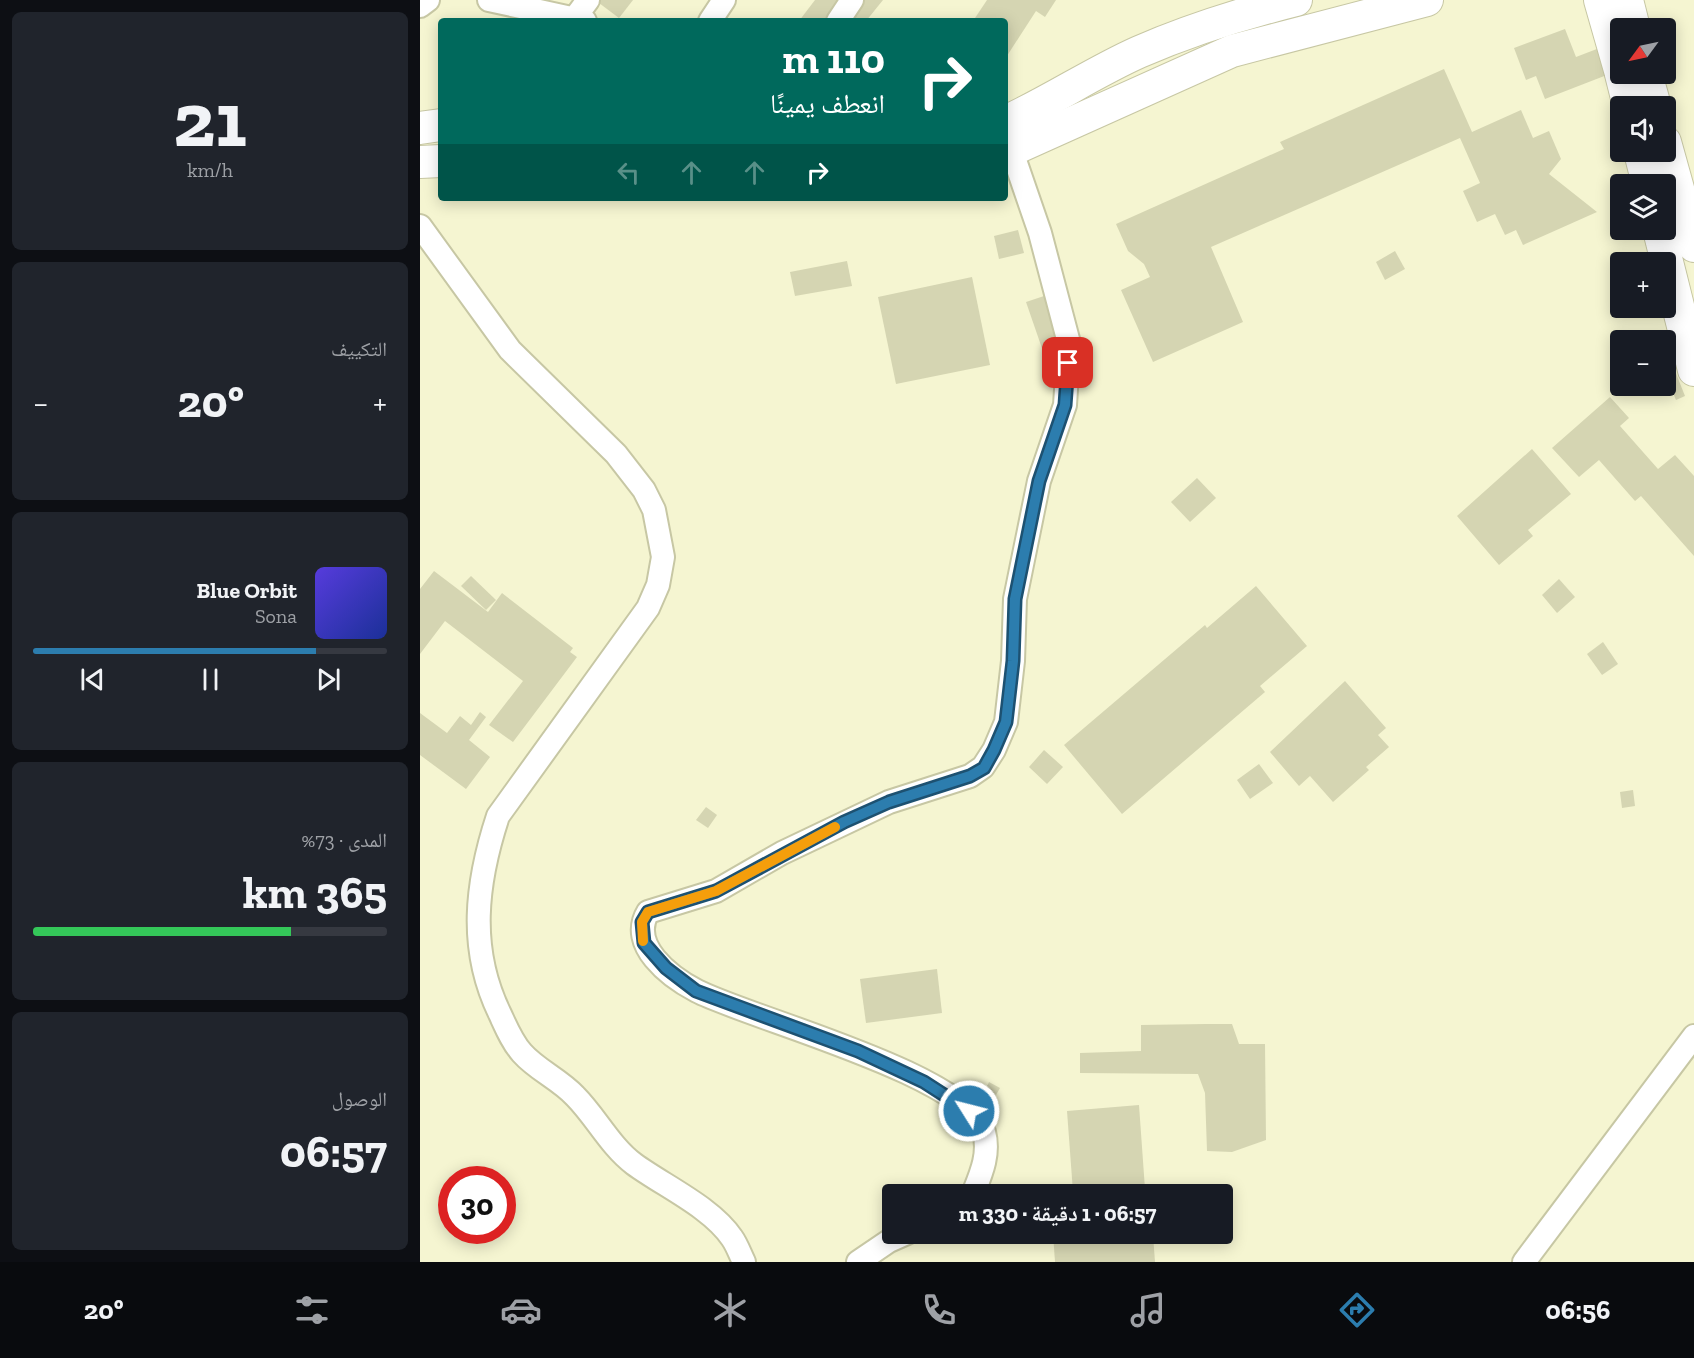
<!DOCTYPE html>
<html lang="ar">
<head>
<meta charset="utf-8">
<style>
  :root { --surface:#171b24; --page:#20242c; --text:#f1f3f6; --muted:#9ea1a6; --line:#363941; --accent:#2c7dae }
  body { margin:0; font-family:"Zilla Slab","Noto Naskh Arabic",serif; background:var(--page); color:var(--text); direction:rtl; height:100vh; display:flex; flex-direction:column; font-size:22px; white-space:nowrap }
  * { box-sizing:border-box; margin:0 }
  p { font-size:20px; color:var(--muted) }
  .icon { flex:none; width:33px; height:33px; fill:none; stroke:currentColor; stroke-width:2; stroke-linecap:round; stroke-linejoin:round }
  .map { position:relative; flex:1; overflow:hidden; direction:ltr }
  .drawer { display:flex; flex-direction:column; gap:12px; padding:12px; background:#0d0f14; width:420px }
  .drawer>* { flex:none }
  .top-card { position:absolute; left:18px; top:18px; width:570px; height:183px; border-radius:6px; box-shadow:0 3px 15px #0003; direction:rtl; background:#00695c; color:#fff; overflow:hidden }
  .needle { width:39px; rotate:237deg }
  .buttons { position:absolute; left:1190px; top:18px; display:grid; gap:12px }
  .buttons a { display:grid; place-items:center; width:66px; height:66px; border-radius:6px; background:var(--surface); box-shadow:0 3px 15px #0003; font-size:30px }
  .speed { position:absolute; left:18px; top:1166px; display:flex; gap:12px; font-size:30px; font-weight:700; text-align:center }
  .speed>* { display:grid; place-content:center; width:78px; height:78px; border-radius:50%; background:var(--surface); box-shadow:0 3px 15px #0003; line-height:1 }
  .speed .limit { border:9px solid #d22; background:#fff; color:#111 }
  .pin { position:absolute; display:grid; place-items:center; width:51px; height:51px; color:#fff; margin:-26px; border-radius:12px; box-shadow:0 3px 9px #0006 }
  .me { position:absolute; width:66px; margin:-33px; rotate:306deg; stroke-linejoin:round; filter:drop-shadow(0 0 4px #0008) }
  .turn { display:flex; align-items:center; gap:21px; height:126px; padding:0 24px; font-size:27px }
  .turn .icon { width:78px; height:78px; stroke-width:2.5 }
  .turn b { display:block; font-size:42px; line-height:51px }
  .lanes { display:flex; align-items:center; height:57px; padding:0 24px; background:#0003; justify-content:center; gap:30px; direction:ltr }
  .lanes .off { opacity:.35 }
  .big { font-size:45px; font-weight:700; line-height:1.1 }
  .drawer .widget { flex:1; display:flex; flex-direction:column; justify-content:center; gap:9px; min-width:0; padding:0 21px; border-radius:9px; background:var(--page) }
  .drawer .dial { align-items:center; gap:0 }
  .dial b { font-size:78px; line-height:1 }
  .song { display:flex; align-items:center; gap:18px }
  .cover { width:72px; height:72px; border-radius:9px; background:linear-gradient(135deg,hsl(250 70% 55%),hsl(230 70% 35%)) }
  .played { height:6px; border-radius:3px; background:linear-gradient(90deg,var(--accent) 80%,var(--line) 80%) }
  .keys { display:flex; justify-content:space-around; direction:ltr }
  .heat { display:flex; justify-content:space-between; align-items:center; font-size:33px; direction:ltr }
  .charge { height:9px; border-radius:4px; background:linear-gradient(90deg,#34c759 73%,var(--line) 0) }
  .trip { position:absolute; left:462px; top:1184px; width:351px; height:60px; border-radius:6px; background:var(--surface); box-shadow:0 3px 15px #0003; font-weight:700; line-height:60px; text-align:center; direction:rtl }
  .tab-bar { display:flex; height:96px; justify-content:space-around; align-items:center; background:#090b0e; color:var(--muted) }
  .tab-bar .icon { width:42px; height:42px }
  .tab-bar .on { color:var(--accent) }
  .tab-bar b { font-size:27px; color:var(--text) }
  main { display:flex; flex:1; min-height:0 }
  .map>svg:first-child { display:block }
</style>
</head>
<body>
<main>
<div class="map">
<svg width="1274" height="1262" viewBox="0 0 1274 1262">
  <rect width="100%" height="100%" fill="#f5f5d1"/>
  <g fill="#d5d5b2">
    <polygon points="175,0 213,0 199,18"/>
    <polygon points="395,0 463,0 446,21 379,21"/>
    <polygon points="567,0 636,0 625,17 616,11 585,59 585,21 553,21"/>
    <polygon points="1145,29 1156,57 1182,47 1192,73 1125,99 1116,76 1106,80 1094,48"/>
    <polygon points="1024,69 1052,132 1101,110 1113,138 1129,131 1141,159 1129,174 1177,212 1103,245 1096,230 1085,235 1075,214 1057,222 1043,191 1060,183 1040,138 791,247 823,322 733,362 701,290 730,277 724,264 708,251 696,224 864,149 860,142"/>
    <polygon points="598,230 604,253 579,259 574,236"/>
    <polygon points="975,251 985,269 965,280 956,262"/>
    <polygon points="427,261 432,286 375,296 370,272"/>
    <polygon points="552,277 570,365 476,384 458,297"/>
    <polygon points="627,295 656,379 635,386 606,302"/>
    <polygon points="1249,356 1265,396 1256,400 1248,381 1245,383 1245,357"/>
    <polygon points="1190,397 1209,418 1200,426 1238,469 1255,455 1274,476 1274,556 1221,496 1215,501 1179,460 1159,477 1132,448"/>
    <polygon points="1112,449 1151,494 1108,530 1113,536 1079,565 1037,516"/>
    <polygon points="777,478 796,498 770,522 751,502"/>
    <polygon points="14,571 68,612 82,593 153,648 150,652 157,657 93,742 69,725 103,681 25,621 0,654 0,589"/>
    <polygon points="51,576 76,600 66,610 41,586"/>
    <polygon points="1139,579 1155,597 1137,613 1122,595"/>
    <polygon points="836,586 887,646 840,686 845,692 702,814 644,745 785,625 787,628"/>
    <polygon points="1183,642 1198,664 1182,675 1167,654"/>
    <polygon points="925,681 966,728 958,735 969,747 946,767 949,770 913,802 890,776 879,786 850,752"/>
    <polygon points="60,712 66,717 49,740 70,757 46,789 0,755 0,713 27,733 40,716 51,725"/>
    <polygon points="624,750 643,767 627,784 609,767"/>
    <polygon points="839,764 853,783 830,799 817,780"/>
    <polygon points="1213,790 1215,806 1202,808 1200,792"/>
    <polygon points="286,807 297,815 288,828 276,820"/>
    <polygon points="517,969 522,1013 446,1023 440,979"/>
    <polygon points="786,1024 812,1024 819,1044 845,1044 846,1140 812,1152 787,1151 785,1093 778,1074 660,1073 660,1053 721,1051 721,1025"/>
    <polygon points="569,1082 580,1088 572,1102 562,1097"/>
    <polygon points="719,1105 725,1189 696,1191 696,1194 644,1194 653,1192 647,1111"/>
    <polygon points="633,1233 733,1235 735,1262 635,1262"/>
  </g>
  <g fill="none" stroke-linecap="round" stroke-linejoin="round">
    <g stroke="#c7c7a4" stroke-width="26">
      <g id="street">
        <polyline points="69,0 165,21"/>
        <polyline points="0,6 8,0"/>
        <polyline points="154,19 168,0"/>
        <polyline points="290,21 304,0"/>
        <polyline points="418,21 432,0"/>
        <path d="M0,226L90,350L196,454L224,490L234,510L243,557L238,585L228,608L78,816C56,883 48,949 80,1014C86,1027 92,1042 102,1053C117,1070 139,1079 155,1096C176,1117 190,1146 214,1164C244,1186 291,1207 312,1238C317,1245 320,1254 324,1262"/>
        <path d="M553,1194C561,1174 570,1154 564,1132C546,1074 332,1019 277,991C250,977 208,945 228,912L296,891L362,853L469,802L550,776L563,767L574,750L586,722L593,661L595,599L619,481L645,405L649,343L620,233L587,137"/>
        <polyline points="438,1262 469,1241 487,1233"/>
        <polyline points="1104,1262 1274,1036"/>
      </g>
    </g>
    <g stroke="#c7c7a4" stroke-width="34">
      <g id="secondary">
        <polyline points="1180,0 1200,70"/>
        <polyline points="1207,0 1214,28"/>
        <polyline points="1201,74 1209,106"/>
        <polyline points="1226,74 1235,106"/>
        <path d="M585,122C631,101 674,72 719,52C772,29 820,14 876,0"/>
        <polyline points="0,128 21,125"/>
        <polyline points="1245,142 1274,246"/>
        <polyline points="1220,152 1228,184"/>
        <polyline points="585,153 812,51 1007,0"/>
        <polyline points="0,162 21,161"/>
        <polyline points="1239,230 1274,370"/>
      </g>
    </g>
    <use href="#street" stroke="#fff" stroke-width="22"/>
    <use href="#secondary" stroke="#fff" stroke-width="32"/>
  </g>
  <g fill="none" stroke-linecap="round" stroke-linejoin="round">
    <g stroke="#1d5171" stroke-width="15">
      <polyline id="route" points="549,1111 504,1082 438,1051 276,991 246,968 224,943 222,922 228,912 296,891 424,822 469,802 550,776 564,768 574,750 586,722 593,661 595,599 619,481 645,405 648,363"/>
    </g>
    <use href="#route" stroke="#2c7dae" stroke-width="10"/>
    <polyline stroke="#f59e0b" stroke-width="10" points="223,941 222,922 228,912 296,891 415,827"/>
  </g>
</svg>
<div class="buttons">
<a><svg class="needle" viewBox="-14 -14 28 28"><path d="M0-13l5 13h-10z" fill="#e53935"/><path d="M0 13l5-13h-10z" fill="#9ea1a6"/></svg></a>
<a><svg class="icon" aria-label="sound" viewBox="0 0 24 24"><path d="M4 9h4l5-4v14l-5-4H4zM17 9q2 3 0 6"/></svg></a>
<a><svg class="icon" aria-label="layers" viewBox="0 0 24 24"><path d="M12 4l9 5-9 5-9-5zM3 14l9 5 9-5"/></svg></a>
<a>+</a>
<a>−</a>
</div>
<div class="speed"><div class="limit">30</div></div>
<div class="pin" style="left:648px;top:363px;background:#d93025"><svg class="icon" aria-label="arrive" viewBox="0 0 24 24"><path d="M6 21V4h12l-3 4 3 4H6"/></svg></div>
<svg class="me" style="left:549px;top:1111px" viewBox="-20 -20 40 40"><circle r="17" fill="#2c7dae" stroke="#fff" stroke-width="3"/><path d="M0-11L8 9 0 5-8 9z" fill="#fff"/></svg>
<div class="trip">06:57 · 1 دقيقة · 330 m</div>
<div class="top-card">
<div class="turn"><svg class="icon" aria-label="right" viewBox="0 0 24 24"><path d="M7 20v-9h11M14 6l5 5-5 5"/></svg><div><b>110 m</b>انعطف يمينًا</div></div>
<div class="lanes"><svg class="icon off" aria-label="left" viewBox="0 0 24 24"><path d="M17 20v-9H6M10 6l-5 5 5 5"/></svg><svg class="icon off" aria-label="ahead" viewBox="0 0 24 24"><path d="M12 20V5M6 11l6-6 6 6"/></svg><svg class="icon off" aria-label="ahead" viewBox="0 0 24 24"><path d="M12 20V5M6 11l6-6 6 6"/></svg><svg class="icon" aria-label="right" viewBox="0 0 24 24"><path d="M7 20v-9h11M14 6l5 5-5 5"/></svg></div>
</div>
</div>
<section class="drawer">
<div class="widget dial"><b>21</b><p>km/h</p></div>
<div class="widget"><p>التكييف</p>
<div class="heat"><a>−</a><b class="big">20°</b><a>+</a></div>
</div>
<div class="widget">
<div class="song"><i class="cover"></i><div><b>Blue Orbit</b><p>Sona</p></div></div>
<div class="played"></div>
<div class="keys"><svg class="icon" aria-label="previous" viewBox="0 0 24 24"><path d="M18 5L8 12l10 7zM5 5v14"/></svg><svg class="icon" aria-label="pause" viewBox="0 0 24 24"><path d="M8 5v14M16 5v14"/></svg><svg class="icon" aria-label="next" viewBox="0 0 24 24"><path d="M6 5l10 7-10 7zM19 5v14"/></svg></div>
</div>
<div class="widget"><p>المدى · 73%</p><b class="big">365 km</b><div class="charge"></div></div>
<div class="widget"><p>الوصول</p><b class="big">06:57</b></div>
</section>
</main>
<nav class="tab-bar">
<b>06:56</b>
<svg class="icon on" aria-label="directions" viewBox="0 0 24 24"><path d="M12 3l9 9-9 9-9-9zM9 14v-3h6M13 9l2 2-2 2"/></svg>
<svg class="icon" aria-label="music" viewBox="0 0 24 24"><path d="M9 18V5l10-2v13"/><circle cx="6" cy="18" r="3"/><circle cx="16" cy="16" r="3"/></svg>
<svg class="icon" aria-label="phone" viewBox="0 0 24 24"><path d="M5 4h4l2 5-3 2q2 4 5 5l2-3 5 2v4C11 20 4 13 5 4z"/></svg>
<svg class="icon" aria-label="climate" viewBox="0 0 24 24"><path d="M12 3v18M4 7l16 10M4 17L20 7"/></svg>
<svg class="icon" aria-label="car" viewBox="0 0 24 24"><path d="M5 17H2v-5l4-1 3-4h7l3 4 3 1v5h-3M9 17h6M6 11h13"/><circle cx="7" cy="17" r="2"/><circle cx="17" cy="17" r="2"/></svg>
<svg class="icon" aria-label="filters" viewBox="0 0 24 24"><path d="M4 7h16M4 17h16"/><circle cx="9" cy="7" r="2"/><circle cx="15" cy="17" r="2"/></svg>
<b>20°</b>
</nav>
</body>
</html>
